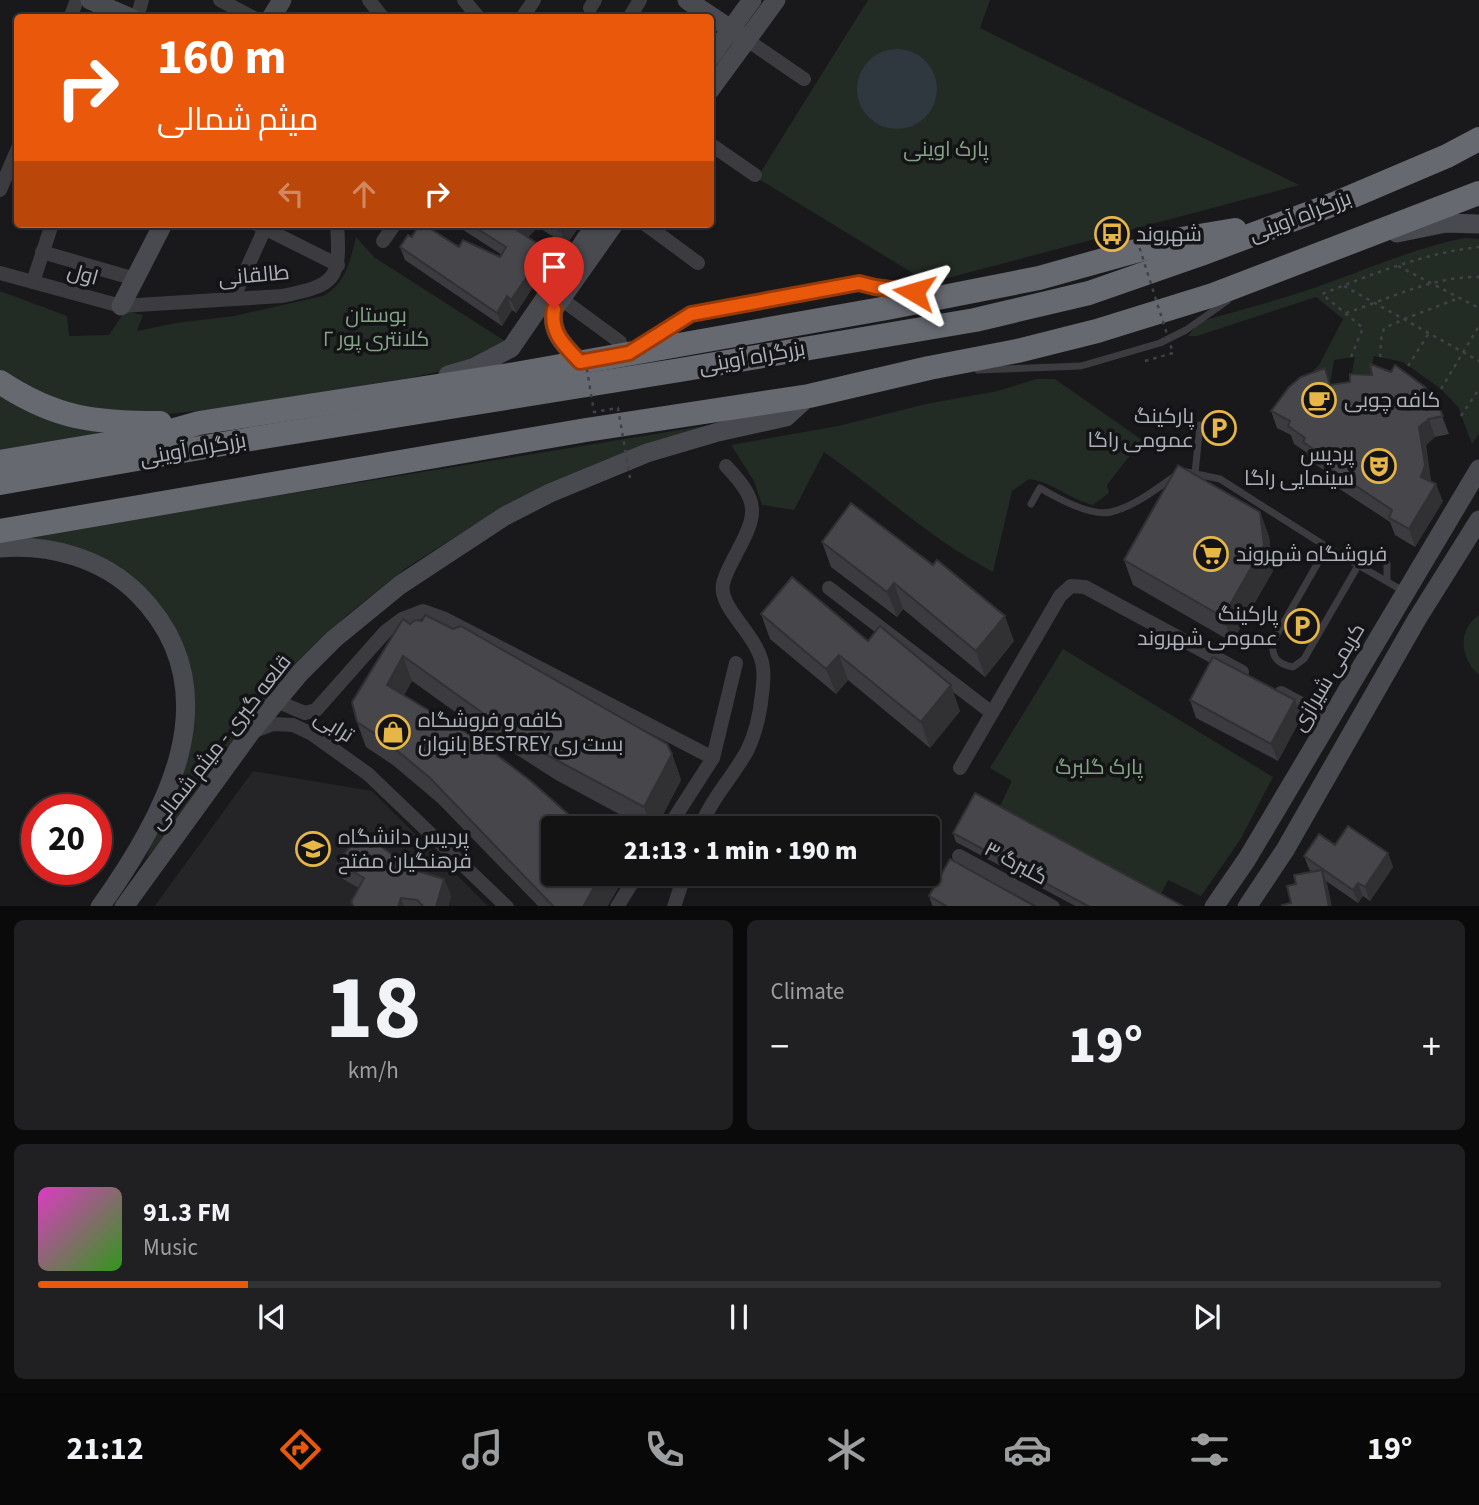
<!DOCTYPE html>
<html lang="en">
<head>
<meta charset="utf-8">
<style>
  :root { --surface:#131314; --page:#202022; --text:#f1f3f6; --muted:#9d9ea0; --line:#323234; --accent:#ea580c }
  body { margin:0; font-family:"Source Sans 3",Cairo,sans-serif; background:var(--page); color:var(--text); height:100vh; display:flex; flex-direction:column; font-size:26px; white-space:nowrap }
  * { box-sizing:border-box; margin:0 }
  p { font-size:23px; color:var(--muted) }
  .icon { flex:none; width:38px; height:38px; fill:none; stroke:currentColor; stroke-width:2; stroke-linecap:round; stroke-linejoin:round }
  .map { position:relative; height:906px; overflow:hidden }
  .drawer { display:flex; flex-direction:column; gap:14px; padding:14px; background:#0a0a0b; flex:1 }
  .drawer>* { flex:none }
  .hud { position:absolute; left:14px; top:14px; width:700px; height:214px; border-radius:7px; box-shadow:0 2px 5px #0004,0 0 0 2px var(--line); background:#ea580c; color:#fff; overflow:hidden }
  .speed { position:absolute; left:21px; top:794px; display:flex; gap:14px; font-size:35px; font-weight:700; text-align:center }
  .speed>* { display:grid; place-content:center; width:91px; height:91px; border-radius:50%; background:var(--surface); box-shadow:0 2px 5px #0004,0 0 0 2px var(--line); line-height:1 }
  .speed .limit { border:10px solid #d22; background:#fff; color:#111 }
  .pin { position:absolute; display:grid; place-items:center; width:60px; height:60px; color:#fff; margin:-72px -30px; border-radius:50% 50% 50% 0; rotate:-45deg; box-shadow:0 0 7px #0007 }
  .pin .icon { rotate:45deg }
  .me { position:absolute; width:77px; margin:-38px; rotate:277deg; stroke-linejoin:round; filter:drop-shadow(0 0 5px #0008) }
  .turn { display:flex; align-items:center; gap:24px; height:147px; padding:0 28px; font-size:32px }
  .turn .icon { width:91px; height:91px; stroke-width:2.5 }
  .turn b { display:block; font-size:49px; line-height:60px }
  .lanes { display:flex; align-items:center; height:66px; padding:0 28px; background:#0003; justify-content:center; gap:35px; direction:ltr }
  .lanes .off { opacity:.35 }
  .big { font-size:52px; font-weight:800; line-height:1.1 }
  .drawer .card { flex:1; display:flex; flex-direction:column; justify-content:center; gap:10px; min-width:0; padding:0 24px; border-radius:10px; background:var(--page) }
  .drawer .dial { align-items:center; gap:0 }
  .dial b { font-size:91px; line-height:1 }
  .song { display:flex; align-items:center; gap:21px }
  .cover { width:84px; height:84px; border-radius:10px; background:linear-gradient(135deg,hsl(310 70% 55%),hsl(110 70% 35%)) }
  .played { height:7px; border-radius:4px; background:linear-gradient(90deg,var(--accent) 15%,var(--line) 15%) }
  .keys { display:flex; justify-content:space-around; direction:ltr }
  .heat { display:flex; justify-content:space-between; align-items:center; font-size:38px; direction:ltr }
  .drawer .tiles { flex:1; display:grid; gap:14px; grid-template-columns:1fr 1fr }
  .card:last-child { grid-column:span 2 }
  .trip { position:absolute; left:541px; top:816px; width:399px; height:70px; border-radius:7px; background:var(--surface); box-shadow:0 2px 5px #0004,0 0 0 2px var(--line); font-weight:800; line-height:70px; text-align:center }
  .tab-bar { display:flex; height:112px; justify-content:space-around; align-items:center; background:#080808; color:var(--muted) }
  .tab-bar .icon { width:49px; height:49px }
  .tab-bar .on { color:var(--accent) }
  .tab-bar b { font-size:32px; color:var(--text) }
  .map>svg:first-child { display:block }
</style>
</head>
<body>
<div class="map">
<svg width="1479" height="907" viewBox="0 0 1479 907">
  <rect width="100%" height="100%" fill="#19191b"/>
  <polygon fill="#252528" points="253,771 372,791 488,906 154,907"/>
  <g fill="#232b25">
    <polygon points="868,0 990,0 980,28 1299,185 929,283 757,178"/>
    <path d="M356,237L374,257L508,343L442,371L414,377L217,409L147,416L84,411L0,373V291L67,316L69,336L109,335L125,311L143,315L137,331L176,323L234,316L323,296C346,284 350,261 356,237Z"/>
    <path d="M1465,238L1479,239V434L1472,444L1458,407L1441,389L1403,362L1374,356L1370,374L1352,373L1355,357L1334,360L1331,379L1318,385L1304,380L1319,365L1343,319L1316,297L1197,336H1188L1199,322C1243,309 1289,298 1333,281C1377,265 1419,247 1465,238Z"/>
    <path d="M1036,379H1055L1142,440L1107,485L1109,493L1093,505C1069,499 1053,482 1029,479L1012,491L993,572C932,540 881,492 824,452L794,510L762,505L754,481L731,445L838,426L926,404L998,391Z"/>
    <polygon points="0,389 110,430 0,458"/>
    <polygon points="723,423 484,519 406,568 346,616 277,685 254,712 167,834 146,858 187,758 192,734 194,701 131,578 0,541"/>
    <path d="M1479,615V675C1460,659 1457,630 1479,615Z"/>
    <polygon points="1063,649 1273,777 1240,840 1201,896 1168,880 1161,894 1000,806 1012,781 990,768"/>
  </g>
  <circle fill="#30383f" cx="897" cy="89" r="40"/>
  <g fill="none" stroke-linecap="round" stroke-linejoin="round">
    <g stroke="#414247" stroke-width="2.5" stroke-dasharray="3.5 5" stroke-linecap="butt">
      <polyline points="1398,266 1479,308"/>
      <polyline points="1344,286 1479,361"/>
      <path d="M1346,313C1389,299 1433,276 1479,277"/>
      <path d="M1351,357L1363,328L1322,294C1373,274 1424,253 1479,247"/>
      <path d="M1380,357C1381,349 1380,337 1384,329C1386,325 1449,302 1459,298"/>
      <polyline points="1145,361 1173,353"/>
      <polyline points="1408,366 1429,333"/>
      <polyline points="1441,389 1479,326"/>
      <polyline points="1461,416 1479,389"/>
    </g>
    <g stroke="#3b3b40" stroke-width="7">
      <polyline points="647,341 691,314 859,283 875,287 918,292"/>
      <polyline points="978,370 1081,366 1160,343 1186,330 1227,301"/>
      <polyline points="1195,473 1200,425"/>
      <path d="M1031,504L1040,488C1057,498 1091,517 1111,512C1137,506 1161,485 1182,471L1220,479L1327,547L1405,592"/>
      <path d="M1327,547L1273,641C1271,657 1277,664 1293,667L1304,659L1359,564"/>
      <polyline points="1387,580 1387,564"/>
    </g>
    <g stroke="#3b3b40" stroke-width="14">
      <polyline points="220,0 254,18"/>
      <polyline points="369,0 383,18"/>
      <polyline points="464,0 479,18"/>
      <polyline points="590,8 595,0"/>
      <polyline points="70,18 77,0"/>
      <polyline points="137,18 142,0"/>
      <polyline points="522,18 534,0"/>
      <polyline points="629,18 640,0"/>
      <polyline points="747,40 804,79"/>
      <polyline points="710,144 755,175"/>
      <polyline points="0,190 18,148"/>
      <polyline points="256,224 338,265"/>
      <polyline points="645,224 698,263"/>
      <polyline points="383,241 395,224"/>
      <polyline points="42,252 135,279"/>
      <path d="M0,273L121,306L282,296C336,285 341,280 337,224"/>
      <polyline points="33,282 52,224"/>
      <polyline points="560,298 620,342"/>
      <polyline points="233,299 265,228"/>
      <polyline points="829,588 992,713"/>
      <polyline points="1281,693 1329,719"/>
      <polyline points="276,701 305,713 316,710 386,631 402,619 423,611 443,618 713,758"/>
      <polyline points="252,732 273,724 293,725 312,734 368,774 507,907"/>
      <polyline points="960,768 1060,596 1071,586 1085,587 1242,672"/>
      <polyline points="668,828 713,758 736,663"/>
      <path d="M700,828C711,799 732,778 747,751C756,733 760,714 762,694C763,686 764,676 763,668C760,636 718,609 723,584C725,574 731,564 736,554C758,513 760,502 726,466"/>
      <polyline points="959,856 1053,907"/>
      <polyline points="617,907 638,873"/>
      <polyline points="674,907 685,873"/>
    </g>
    <g stroke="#494a50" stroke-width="19">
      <polyline points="90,0 131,18"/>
      <polyline points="687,0 747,40"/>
      <polyline points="271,18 282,0"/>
      <polyline points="710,58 752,0"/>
      <polyline points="710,90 776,0"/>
      <polyline points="1397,233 1446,223 1479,224"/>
      <polyline points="121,306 163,224"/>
      <path d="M580,362C564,345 550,333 554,309L614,224"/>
      <polyline points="448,375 475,367 511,348 596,224"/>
      <path d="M0,548C50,544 102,558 138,594C234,691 166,815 100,907"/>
      <polyline points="124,907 251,732 300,673 334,639 400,585 505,516 550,493 647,453 718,432 786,417 809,396"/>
      <polyline points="1214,907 1247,859 1479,469"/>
      <polyline points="1247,907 1285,850 1417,619 1479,520"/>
    </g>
    <g stroke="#676971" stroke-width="24">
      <path d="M0,382C56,419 95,423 160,423"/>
      <polyline points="0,462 153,436 199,423 515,374 887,308 1039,278 1175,240 1235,230"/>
      <polyline points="0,483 257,438 680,370 975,320 1089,293 1201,254 1334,204 1447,156 1479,139"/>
      <polyline points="0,531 586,430 809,396 929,368 1017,351 1097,331 1213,295 1479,193"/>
    </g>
    <g stroke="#414247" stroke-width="2.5" stroke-dasharray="3.5 5" stroke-linecap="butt">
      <polyline points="1137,240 1173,353"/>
      <polyline points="584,352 594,412 618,408 630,478"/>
    </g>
  </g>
  <g fill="#3c3c40">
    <polygon points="454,224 581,224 566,245 538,227 528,237 549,251 554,264 547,274 543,272 516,313 512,310 502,326 405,260 400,247 412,237 437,233 459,247 500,257 502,255"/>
    <polygon points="1332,385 1437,403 1449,434 1435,437 1426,445 1431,481 1443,501 1415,547 1395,535 1390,522 1335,486 1331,475 1309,460 1306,452 1294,444 1291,435 1277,428 1271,411"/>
    <polygon points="1260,512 1269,537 1273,571 1232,642 1133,585 1124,560"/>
    <polygon points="822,542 1014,641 985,677 903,609 897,617 831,567"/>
    <polygon points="761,614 868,641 960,711 930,748 848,680 836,694 770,639"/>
    <polygon points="410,624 672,754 681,780 656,828 645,828 556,780 500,744 412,681 404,695 618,888 607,907 539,907 438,803 393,765 366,747 357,722"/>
    <polygon points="1190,700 1295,700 1301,718 1278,761 1196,718"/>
    <polygon points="953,833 1183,906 1184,907 1077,907 956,842"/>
    <polygon points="1335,845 1388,853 1393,867 1370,901 1363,896 1358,903 1326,881 1328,887 1291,903 1296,884 1312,872 1309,869 1304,856"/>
    <polygon points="337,862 414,870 444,879 451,896 448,907 353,907 351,902 359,888 343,879"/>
    <polygon points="929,896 1036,907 935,907 932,905"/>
  </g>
  <g fill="#313134">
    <polygon points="523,224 537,224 538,227 522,243 517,230"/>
    <polygon points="567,224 581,224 566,245 561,232"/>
    <polygon points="549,251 554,264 547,274 542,261"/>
    <polygon points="539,259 543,272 516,313 511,300"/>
    <polygon points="507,296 512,310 502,326 497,313"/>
    <polygon points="1429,419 1435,437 1426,445 1431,482 1421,477 1419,427"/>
    <polygon points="1436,484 1443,501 1415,547 1409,529"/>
    <polygon points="1260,512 1269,537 1273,571 1232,642 1223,617"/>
    <polygon points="894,583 903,609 897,617 887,592"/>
    <polygon points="1005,616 1014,641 985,677 976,651"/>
    <polygon points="839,655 848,680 836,694 826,669"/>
    <polygon points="403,656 412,681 396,710 387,685"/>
    <polygon points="951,685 960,711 930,748 921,722"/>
    <polygon points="1295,700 1301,718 1278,761 1271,744"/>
    <polygon points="672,754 681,780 656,828 652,828 644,807"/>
    <polygon points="1388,853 1393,867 1370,901 1365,887"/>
    <polygon points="1322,870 1328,887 1332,907 1329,907"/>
    <polygon points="602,873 612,873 618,888 607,907 583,907"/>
    <polygon points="444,879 451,896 448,907 436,907"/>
    <polygon points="1358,883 1363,896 1358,903 1353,890"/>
    <polygon points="401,898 404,907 398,907"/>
  </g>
  <g fill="#46464b" stroke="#313134" stroke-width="2">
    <polygon points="419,224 429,224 434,226 431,229 459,247 463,240 500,257 506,247 470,224 523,224 517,230 549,251 542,261 539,259 511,300 507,296 497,313 400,247 408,235 412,237"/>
    <polygon points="549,224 567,224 561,232"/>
    <polygon points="1370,364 1391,372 1395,365 1425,387 1437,403 1443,416 1429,419 1419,427 1425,465 1421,477 1436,484 1409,529 1389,518 1392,510 1329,468 1333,463 1303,442 1305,438 1288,426 1290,421 1271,411 1289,387 1301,377 1325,368 1330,385 1350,382 1350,374 1372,375"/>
    <polygon points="1178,465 1260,512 1264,545 1223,617 1124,560"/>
    <polygon points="851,503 933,565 937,560 1005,616 976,651 894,583 887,592 822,542"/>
    <polygon points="792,577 868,641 880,626 951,685 921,722 839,655 826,669 761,614"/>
    <polygon points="425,615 453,629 461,626 667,744 672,754 644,807 547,755 491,719 403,656 387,685 476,739 532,782 568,814 580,828 553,828 553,873 602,873 583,907 554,907 429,777 383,739 357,722 352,702 403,619 410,624 415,620 422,621"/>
    <polygon points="1213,657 1295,700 1271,744 1190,700"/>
    <polygon points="975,793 1183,906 1183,907 1090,907 953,833"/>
    <polygon points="1348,826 1388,853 1365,887 1358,883 1353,890 1304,856 1319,834 1335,845"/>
    <polygon points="362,833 414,870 444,879 436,907 424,907 417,900 401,898 398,907 354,907 351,902 364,878 337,862"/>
    <polygon points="950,859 1036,907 948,907 929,896"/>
    <polygon points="1322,870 1329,907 1282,907 1282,905 1291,903 1287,886 1296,884 1294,875"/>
  </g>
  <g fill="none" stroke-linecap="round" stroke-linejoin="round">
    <g stroke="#983908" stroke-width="18">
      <path id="route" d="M554,309C550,333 564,345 580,362L629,353L691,314L859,283L875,287L914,292"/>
    </g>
    <use href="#route" stroke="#ea580c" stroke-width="12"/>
  </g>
  <defs>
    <g id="bus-ring" transform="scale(1.75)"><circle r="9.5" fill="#141416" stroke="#e6b647" stroke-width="1.5"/><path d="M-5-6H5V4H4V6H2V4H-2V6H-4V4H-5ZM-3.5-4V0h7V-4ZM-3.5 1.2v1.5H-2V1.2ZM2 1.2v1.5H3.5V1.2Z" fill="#e6b647"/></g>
    <g id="cafe-ring" transform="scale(1.75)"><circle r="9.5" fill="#141416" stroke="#e6b647" stroke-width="1.5"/><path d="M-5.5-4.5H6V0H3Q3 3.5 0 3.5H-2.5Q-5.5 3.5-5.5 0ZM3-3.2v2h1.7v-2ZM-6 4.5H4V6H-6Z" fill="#e6b647"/></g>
    <g id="parking-ring" transform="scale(1.75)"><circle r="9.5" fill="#141416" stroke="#e6b647" stroke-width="1.5"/><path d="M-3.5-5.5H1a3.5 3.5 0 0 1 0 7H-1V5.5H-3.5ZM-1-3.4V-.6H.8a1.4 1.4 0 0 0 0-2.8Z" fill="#e6b647"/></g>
    <g id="theatre-ring" transform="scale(1.75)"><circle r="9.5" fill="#141416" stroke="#e6b647" stroke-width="1.5"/><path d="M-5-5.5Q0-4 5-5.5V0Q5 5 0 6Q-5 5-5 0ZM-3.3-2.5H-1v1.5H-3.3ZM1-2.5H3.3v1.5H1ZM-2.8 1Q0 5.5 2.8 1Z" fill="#e6b647"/></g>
    <g id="supermarket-ring" transform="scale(1.75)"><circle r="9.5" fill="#141416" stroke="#e6b647" stroke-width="1.5"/><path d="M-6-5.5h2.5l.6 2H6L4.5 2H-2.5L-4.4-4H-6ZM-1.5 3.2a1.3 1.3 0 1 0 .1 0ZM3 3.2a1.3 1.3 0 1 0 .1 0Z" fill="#e6b647"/></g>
    <g id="shop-ring" transform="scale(1.75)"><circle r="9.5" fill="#141416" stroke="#e6b647" stroke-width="1.5"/><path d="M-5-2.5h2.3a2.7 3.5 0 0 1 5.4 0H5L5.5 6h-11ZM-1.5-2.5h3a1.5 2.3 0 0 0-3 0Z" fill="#e6b647"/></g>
    <g id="university-ring" transform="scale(1.75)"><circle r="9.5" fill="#141416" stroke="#e6b647" stroke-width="1.5"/><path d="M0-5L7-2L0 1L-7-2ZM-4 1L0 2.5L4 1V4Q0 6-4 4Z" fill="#e6b647"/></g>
  </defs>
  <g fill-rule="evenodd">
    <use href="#bus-ring" x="1112" y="234"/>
    <use href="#cafe-ring" x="1319" y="400"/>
    <use href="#parking-ring" x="1219" y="428"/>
    <use href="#theatre-ring" x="1379" y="466"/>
    <use href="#supermarket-ring" x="1211" y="554"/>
    <use href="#parking-ring" x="1302" y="626"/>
    <use href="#shop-ring" x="393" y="732"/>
    <use href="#university-ring" x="313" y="849"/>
  </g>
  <g text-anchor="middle" stroke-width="7" stroke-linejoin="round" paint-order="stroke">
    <g font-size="21" fill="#85a388" stroke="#141416">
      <text x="946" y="156">پارک اوینی</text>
      <text x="376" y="322">بوستان<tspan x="376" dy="24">کلانتری پور ۲</tspan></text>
      <text x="1099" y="774">پارک گلبرگ</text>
    </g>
    <g font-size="21" fill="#adb0ba" stroke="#141416">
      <text transform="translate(1300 216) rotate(-21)" y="7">بزرگراه آوینی</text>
      <text transform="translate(83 274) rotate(16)" y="7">اول</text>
      <text transform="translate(254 275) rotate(-5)" y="7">طالقانی</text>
      <text transform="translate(752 357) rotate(-10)" y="7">بزرگراه آوینی</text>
      <text transform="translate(193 449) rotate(-10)" y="7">بزرگراه آوینی</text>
      <text transform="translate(1328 677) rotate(-59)" y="7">کریمی شیرازی</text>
      <text transform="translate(334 726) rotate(32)" y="7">ترابی</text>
      <text transform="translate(220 742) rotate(-52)" y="7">قلعه گبری - میثم شمالی</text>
      <text transform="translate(1016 863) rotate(28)" y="7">گلبرگ ۳</text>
    </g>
    <g font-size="21" fill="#adb0ba" stroke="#141416" text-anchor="start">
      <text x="1136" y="241">شهروند</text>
      <text x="1344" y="407">کافه چوبی</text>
      <text x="1194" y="423" text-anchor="end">پارکینگ<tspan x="1194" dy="24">عمومی راگا</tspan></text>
      <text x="1354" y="461" text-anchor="end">پردیس<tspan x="1354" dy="24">سینمایی راگا</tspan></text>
      <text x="1236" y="561">فروشگاه شهروند</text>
      <text x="1278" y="621" text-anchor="end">پارکینگ<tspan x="1278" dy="24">عمومی شهروند</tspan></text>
      <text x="418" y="727">کافه و فروشگاه<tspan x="418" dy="24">بانوان BESTREY بست ری</tspan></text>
      <text x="338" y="844">پردیس دانشگاه<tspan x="338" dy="24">فرهنگیان مفتح</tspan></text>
    </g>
  </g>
</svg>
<div class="speed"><div class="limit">20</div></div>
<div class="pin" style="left:554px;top:309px;background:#d93025"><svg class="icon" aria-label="arrive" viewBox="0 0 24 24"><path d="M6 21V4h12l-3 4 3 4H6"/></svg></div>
<svg class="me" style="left:914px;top:292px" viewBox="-20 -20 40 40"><path d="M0-17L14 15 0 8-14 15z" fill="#ea580c" stroke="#fff" stroke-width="4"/></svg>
<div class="trip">21:13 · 1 min · 190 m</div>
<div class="hud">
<div class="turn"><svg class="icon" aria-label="right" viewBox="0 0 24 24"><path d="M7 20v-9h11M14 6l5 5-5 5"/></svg><div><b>160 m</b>میثم شمالی</div></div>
<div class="lanes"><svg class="icon off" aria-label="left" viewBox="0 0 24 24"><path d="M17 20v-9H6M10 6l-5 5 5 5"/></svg><svg class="icon off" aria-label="ahead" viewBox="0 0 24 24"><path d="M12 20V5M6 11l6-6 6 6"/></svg><svg class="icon" aria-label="right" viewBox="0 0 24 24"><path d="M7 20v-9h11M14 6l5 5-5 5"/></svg></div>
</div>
</div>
<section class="drawer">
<div class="tiles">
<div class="card dial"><b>18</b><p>km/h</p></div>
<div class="card"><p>Climate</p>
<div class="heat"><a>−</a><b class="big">19°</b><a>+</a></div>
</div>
<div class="card">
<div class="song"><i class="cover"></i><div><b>91.3 FM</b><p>Music</p></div></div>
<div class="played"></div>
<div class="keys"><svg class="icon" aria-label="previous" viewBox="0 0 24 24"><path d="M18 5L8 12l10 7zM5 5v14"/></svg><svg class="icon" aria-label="pause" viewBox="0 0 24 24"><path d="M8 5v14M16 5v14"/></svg><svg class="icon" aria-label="next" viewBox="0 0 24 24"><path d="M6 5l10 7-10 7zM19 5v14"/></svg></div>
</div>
</div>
</section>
<nav class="tab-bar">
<b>21:12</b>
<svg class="icon on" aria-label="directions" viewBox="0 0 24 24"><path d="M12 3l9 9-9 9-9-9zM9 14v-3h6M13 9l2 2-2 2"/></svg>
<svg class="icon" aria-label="music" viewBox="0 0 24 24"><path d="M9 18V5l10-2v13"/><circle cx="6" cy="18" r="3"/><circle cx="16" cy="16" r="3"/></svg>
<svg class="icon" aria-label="phone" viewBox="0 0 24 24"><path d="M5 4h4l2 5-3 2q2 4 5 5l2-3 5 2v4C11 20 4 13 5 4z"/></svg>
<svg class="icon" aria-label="climate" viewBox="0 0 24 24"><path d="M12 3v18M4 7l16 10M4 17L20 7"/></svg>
<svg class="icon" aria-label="car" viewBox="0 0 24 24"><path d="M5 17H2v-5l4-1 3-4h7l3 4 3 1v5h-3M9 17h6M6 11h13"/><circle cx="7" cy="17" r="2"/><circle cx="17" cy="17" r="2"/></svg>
<svg class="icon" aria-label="filters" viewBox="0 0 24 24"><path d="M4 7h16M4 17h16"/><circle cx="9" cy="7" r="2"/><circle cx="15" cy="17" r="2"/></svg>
<b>19°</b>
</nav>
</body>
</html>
